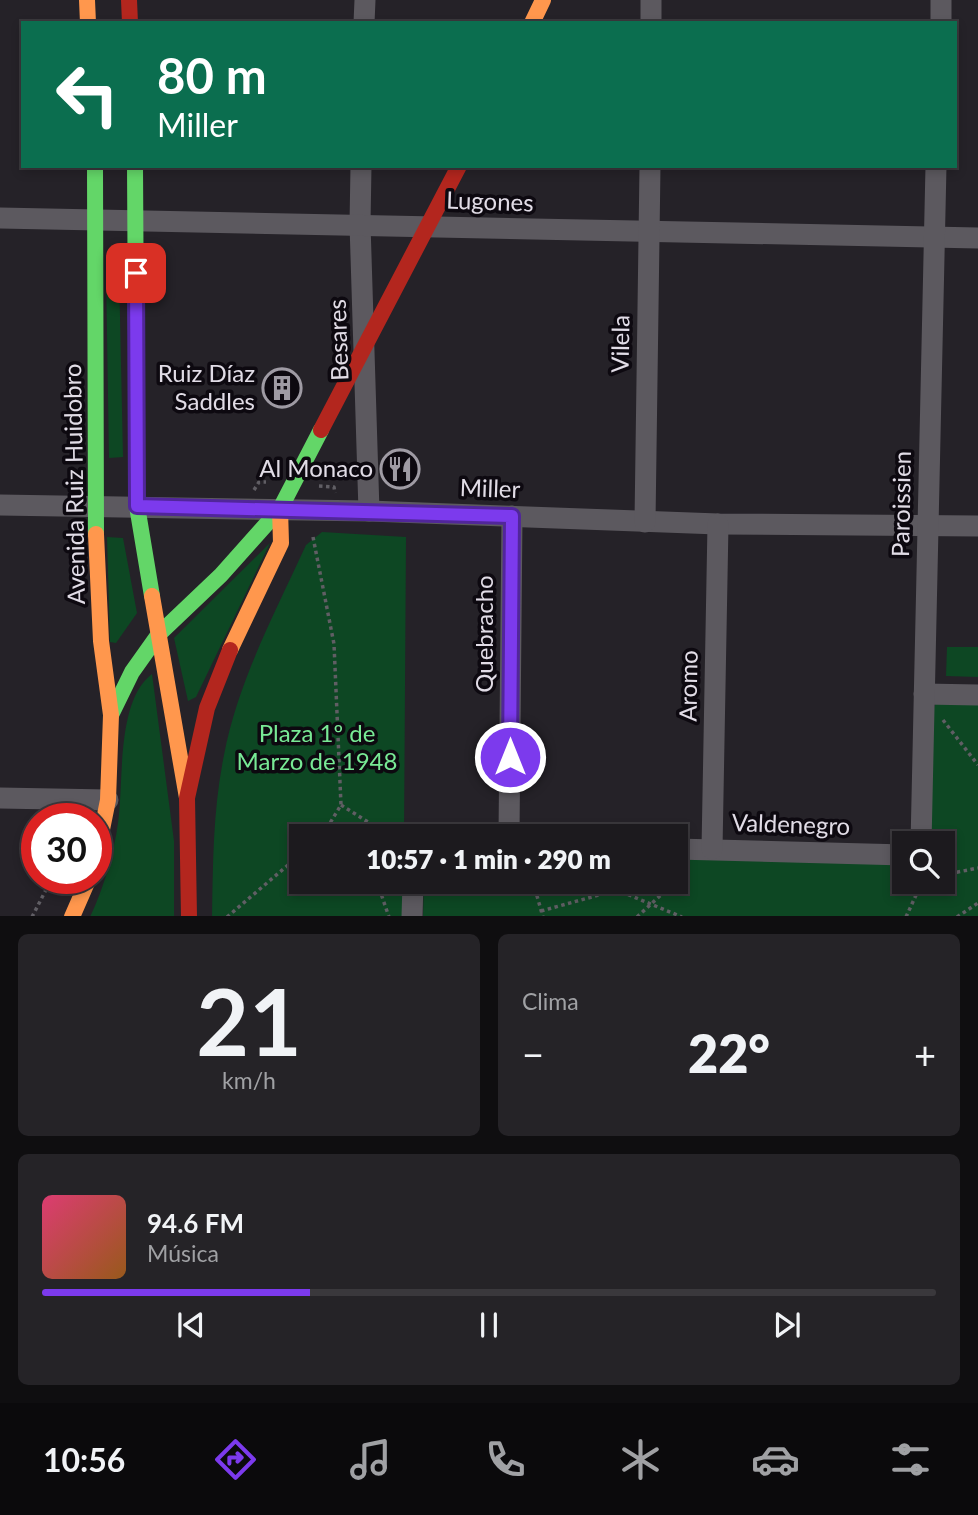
<!DOCTYPE html>
<html lang="es">
<head>
<meta charset="utf-8">
<style>
  :root { --surface:#1c1a1e; --page:#252327; --text:#f1f3f6; --muted:#a0a1a4; --line:#3a383c; --accent:#7c3aed }
  body { margin:0; font-family:Lato,sans-serif; background:var(--page); color:var(--text); height:100vh; display:flex; flex-direction:column; font-size:26px; white-space:nowrap }
  * { box-sizing:border-box; margin:0 }
  p { font-size:23px; color:var(--muted) }
  .icon { flex:none; width:38px; height:38px; fill:none; stroke:currentColor; stroke-width:2; stroke-linecap:round; stroke-linejoin:round }
  .map { position:relative; height:916px; overflow:hidden }
  .drawer { display:flex; flex-direction:column; gap:18px; padding:18px; background:#0f0e10; flex:1 }
  .drawer>* { flex:none }
  .hud { position:absolute; left:21px; top:21px; width:936px; height:147px; border-radius:0px; box-shadow:0 4px 10px #0003,0 0 0 2px var(--line); background:#0b6e4f; color:#fff; overflow:hidden }
  .tools { position:absolute; left:892px; top:831px; display:grid; gap:14px }
  .tools a { display:grid; place-items:center; width:63px; height:63px; border-radius:0px; background:var(--surface); box-shadow:0 4px 10px #0003,0 0 0 2px var(--line); font-size:35px }
  .speed { position:absolute; left:21px; top:803px; display:flex; gap:14px; font-size:35px; font-weight:700; text-align:center }
  .speed>* { display:grid; place-content:center; width:91px; height:91px; border-radius:50%; background:var(--surface); box-shadow:0 4px 10px #0003,0 0 0 2px var(--line); line-height:1 }
  .speed .limit { border:10px solid #d22; background:#fff; color:#111 }
  .pin { position:absolute; display:grid; place-items:center; width:60px; height:60px; color:#fff; margin:-30px; border-radius:14px; box-shadow:0 4px 10px #0006 }
  .me { position:absolute; width:77px; margin:-38px; rotate:0deg; stroke-linejoin:round; filter:drop-shadow(0 0 5px #0008) }
  .turn { display:flex; align-items:center; gap:24px; height:147px; padding:0 21px; font-size:32px }
  .turn .icon { width:91px; height:91px; stroke-width:2.5 }
  .turn b { display:block; font-size:49px; line-height:60px }
  .big { font-size:52px; font-weight:800; line-height:1.1 }
  .drawer .widget { flex:1; display:flex; flex-direction:column; justify-content:center; gap:10px; min-width:0; padding:0 24px; border-radius:10px; background:var(--page) }
  .drawer .dial { align-items:center; gap:0 }
  .dial b { font-size:91px; line-height:1 }
  .song { display:flex; align-items:center; gap:21px }
  .cover { width:84px; height:84px; border-radius:10px; background:linear-gradient(135deg,hsl(340 70% 55%),hsl(30 70% 35%)) }
  .played { height:7px; border-radius:4px; background:linear-gradient(90deg,var(--accent) 30%,var(--line) 30%) }
  .keys { display:flex; justify-content:space-around; direction:ltr }
  .heat { display:flex; justify-content:space-between; align-items:center; font-size:38px; direction:ltr }
  .drawer .tiles { flex:1; display:grid; gap:18px; grid-template-columns:1fr 1fr }
  .widget:last-child { grid-column:span 2 }
  .trip { position:absolute; left:289px; top:824px; width:399px; height:70px; border-radius:0px; background:var(--surface); box-shadow:0 4px 10px #0003,0 0 0 2px var(--line); font-weight:800; line-height:70px; text-align:center }
  .tab-bar { display:flex; height:112px; justify-content:space-around; align-items:center; background:#0b0a0c; color:var(--muted) }
  .tab-bar .icon { width:49px; height:49px }
  .tab-bar .selected { color:var(--accent) }
  .tab-bar b { font-size:32px; color:var(--text) }
  .map>svg:first-child { display:block }
</style>
</head>
<body>
<div class="map">
<svg width="978" height="917" viewBox="0 0 978 917">
  <rect width="100%" height="100%" fill="#252228"/>
  <g fill="#0d4723">
    <polygon points="106,270 119,270 123,457 109,458"/>
    <path d="M322,532L406,537L404,836H301V882H404V916L212,917C213,862 213,809 224,755C238,681 275,613 306,545Z"/>
    <polygon points="107,537 123,538 137,613 116,643 110,642"/>
    <polygon points="270,543 196,697 188,701 174,638"/>
    <polygon points="947,647 978,647 978,677 946,676"/>
    <path d="M152,674L174,841V916L90,917C103,890 114,853 118,823C124,781 116,701 152,674Z"/>
    <polygon points="936,702 978,702 978,916 423,917 424,882 676,882 676,859 905,863 905,882 943,882 943,844 929,843 934,708"/>
  </g>
  <g fill="none" stroke-linecap="round" stroke-linejoin="round">
    <g stroke="#605e64" stroke-width="3.5" stroke-dasharray="3.5 3.5" stroke-linecap="butt">
      <polyline points="319,486 334,487 335,493"/>
      <polyline points="254,490 259,482 266,482"/>
      <polyline points="313,537 334,644 341,805 322,836"/>
      <polyline points="943,720 978,765"/>
      <polyline points="341,805 376,827 410,829 415,836"/>
      <polyline points="943,875 978,868"/>
      <polyline points="377,882 389,917"/>
      <polyline points="533,882 543,917"/>
      <polyline points="676,882 689,868"/>
      <polyline points="541,911 617,890 682,917"/>
      <polyline points="32,917 52,878"/>
      <polyline points="227,917 301,854"/>
      <polyline points="637,917 675,882"/>
      <polyline points="906,917 922,882"/>
      <polyline points="957,917 978,903"/>
    </g>
    <g stroke="#5c595f" stroke-width="21">
      <polyline points="364,23 365,0"/>
      <polyline points="651,23 651,0"/>
      <polyline points="941,23 941,0"/>
      <polyline points="361,166 360,224 369,511"/>
      <polyline points="0,218 978,238"/>
      <polyline points="0,505 369,511 718,524 978,526"/>
      <polyline points="645,522 650,166"/>
      <polyline points="924,694 978,695"/>
      <polyline points="0,798 108,800"/>
      <polyline points="509,836 512,516"/>
      <polyline points="921,844 936,166"/>
      <polyline points="676,849 905,855"/>
      <polyline points="712,849 718,524"/>
      <polyline points="412,917 413,882"/>
    </g>
    <g stroke="#63d668" stroke-width="16">
      <polyline points="95,166 96,534"/>
      <polyline points="135,166 137,506 152,596"/>
      <polyline points="111,715 132,672 159,634 221,575 280,509 321,430"/>
    </g>
    <g stroke="#ff974d" stroke-width="16">
      <polyline points="87,0 88,23"/>
      <polyline points="532,23 543,0"/>
      <polyline points="152,596 187,798"/>
      <polyline points="230,650 281,543 280,509"/>
      <polyline points="96,859 108,800 111,715 101,641 96,534"/>
      <polyline points="72,917 89,878"/>
    </g>
    <g stroke="#b3261e" stroke-width="16">
      <polyline points="129,0 130,23"/>
      <polyline points="321,430 459,166"/>
      <polyline points="189,917 187,798 207,708 230,650"/>
    </g>
  </g>
  <g fill="none" stroke-linecap="round" stroke-linejoin="round">
    <g stroke="#51269a" stroke-width="18">
      <polyline id="route" points="136,273 137,506 512,516 510,757"/>
    </g>
    <use href="#route" stroke="#7c3aed" stroke-width="12"/>
  </g>
  <defs>
    <g id="building-ring" transform="scale(2.0125)"><circle r="9.5" fill="#0d0910" stroke="#9f9ba4" stroke-width="1.5"/><path d="M-4-6H4V6H1V3H-1V6H-4ZM-2.5-4.3h1.7v1.8h-1.7ZM.8-4.3h1.7v1.8H.8ZM-2.5-1h1.7V.8h-1.7ZM.8-1h1.7V.8H.8Z" fill="#9f9ba4"/></g>
    <g id="restaurant-ring" transform="scale(2.0125)"><circle r="9.5" fill="#0d0910" stroke="#9f9ba4" stroke-width="1.5"/><path d="M-5-6h1v4h1v-4h1v4h1v-4h1v5L-1.5 .5V6h-2V.5L-5-1ZM5-6V6H3V1.5H1.5Q1.5-4 5-6Z" fill="#9f9ba4"/></g>
  </defs>
  <g fill-rule="evenodd">
    <use href="#building-ring" x="282" y="388"/>
    <use href="#restaurant-ring" x="400" y="469"/>
  </g>
  <g text-anchor="middle" stroke-width="7" stroke-linejoin="round" paint-order="stroke">
    <g font-size="24" fill="#e1dce6" stroke="#0d0910">
      <text transform="translate(490 202) rotate(2)" y="8">Lugones</text>
      <text transform="translate(339 340) rotate(-92)" y="8">Besares</text>
      <text transform="translate(621 344) rotate(-89)" y="8">Vilela</text>
      <text transform="translate(75 484) rotate(-91)" y="8">Avenida Ruiz Huidobro</text>
      <text transform="translate(490 489) rotate(2)" y="8">Miller</text>
      <text transform="translate(902 504) rotate(-89)" y="8">Paroissien</text>
      <text transform="translate(485 634) rotate(-90)" y="8">Quebracho</text>
      <text transform="translate(689 686) rotate(-89)" y="8">Aromo</text>
      <text transform="translate(791 825) rotate(2)" y="8">Valdenegro</text>
    </g>
    <g font-size="24" fill="#e1dce6" stroke="#0d0910" text-anchor="end">
      <text x="255" y="382">Ruiz Díaz<tspan x="255" dy="28">Saddles</tspan></text>
      <text x="373" y="477">Al Monaco</text>
    </g>
    <g font-size="24" fill="#78e995" stroke="#0d0910">
      <text x="317" y="742">Plaza 1º de<tspan x="317" dy="28">Marzo de 1948</tspan></text>
    </g>
  </g>
</svg>
<div class="tools">
<a><svg class="icon" aria-label="search" viewBox="0 0 24 24"><circle cx="10" cy="10" r="6"/><path d="M15 15l6 6"/></svg></a>
</div>
<div class="speed"><div class="limit">30</div></div>
<div class="pin" style="left:136px;top:273px;background:#d93025"><svg class="icon" aria-label="arrive" viewBox="0 0 24 24"><path d="M6 21V4h12l-3 4 3 4H6"/></svg></div>
<svg class="me" style="left:510px;top:757px" viewBox="-20 -20 40 40"><circle r="17" fill="#7c3aed" stroke="#fff" stroke-width="3"/><path d="M0-11L8 9 0 5-8 9z" fill="#fff"/></svg>
<div class="trip">10:57 · 1 min · 290 m</div>
<div class="hud">
<div class="turn"><svg class="icon" aria-label="left" viewBox="0 0 24 24"><path d="M17 20v-9H6M10 6l-5 5 5 5"/></svg><div><b>80 m</b>Miller</div></div>
</div>
</div>
<section class="drawer">
<div class="tiles">
<div class="widget dial"><b>21</b><p>km/h</p></div>
<div class="widget"><p>Clima</p>
<div class="heat"><a>−</a><b class="big">22°</b><a>+</a></div>
</div>
<div class="widget">
<div class="song"><i class="cover"></i><div><b>94.6 FM</b><p>Música</p></div></div>
<div class="played"></div>
<div class="keys"><svg class="icon" aria-label="previous" viewBox="0 0 24 24"><path d="M18 5L8 12l10 7zM5 5v14"/></svg><svg class="icon" aria-label="pause" viewBox="0 0 24 24"><path d="M8 5v14M16 5v14"/></svg><svg class="icon" aria-label="next" viewBox="0 0 24 24"><path d="M6 5l10 7-10 7zM19 5v14"/></svg></div>
</div>
</div>
</section>
<nav class="tab-bar">
<b>10:56</b>
<svg class="icon selected" aria-label="directions" viewBox="0 0 24 24"><path d="M12 3l9 9-9 9-9-9zM9 14v-3h6M13 9l2 2-2 2"/></svg>
<svg class="icon" aria-label="music" viewBox="0 0 24 24"><path d="M9 18V5l10-2v13"/><circle cx="6" cy="18" r="3"/><circle cx="16" cy="16" r="3"/></svg>
<svg class="icon" aria-label="phone" viewBox="0 0 24 24"><path d="M5 4h4l2 5-3 2q2 4 5 5l2-3 5 2v4C11 20 4 13 5 4z"/></svg>
<svg class="icon" aria-label="climate" viewBox="0 0 24 24"><path d="M12 3v18M4 7l16 10M4 17L20 7"/></svg>
<svg class="icon" aria-label="car" viewBox="0 0 24 24"><path d="M5 17H2v-5l4-1 3-4h7l3 4 3 1v5h-3M9 17h6M6 11h13"/><circle cx="7" cy="17" r="2"/><circle cx="17" cy="17" r="2"/></svg>
<svg class="icon" aria-label="filters" viewBox="0 0 24 24"><path d="M4 7h16M4 17h16"/><circle cx="9" cy="7" r="2"/><circle cx="15" cy="17" r="2"/></svg>
</nav>
</body>
</html>
